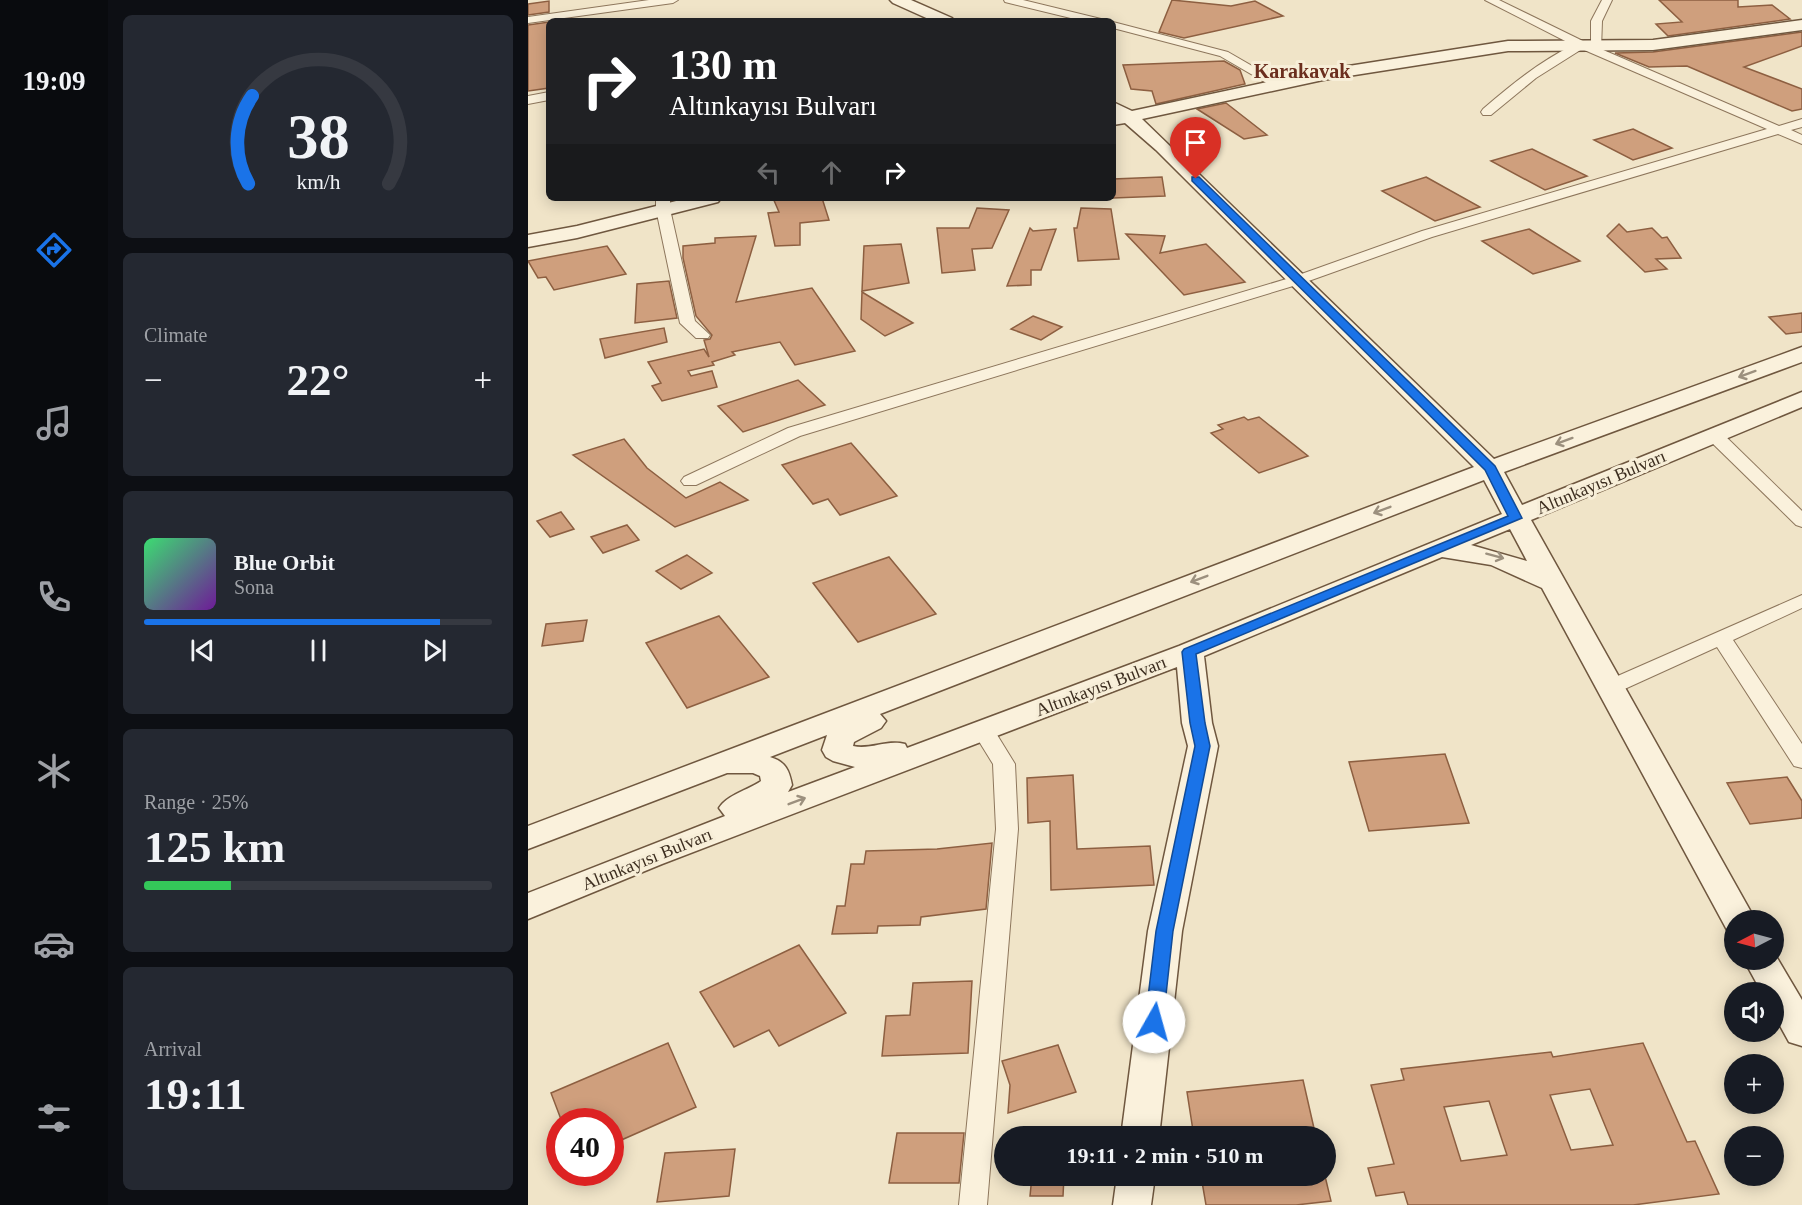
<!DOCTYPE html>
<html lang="en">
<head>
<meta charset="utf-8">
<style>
  :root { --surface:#171b24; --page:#242831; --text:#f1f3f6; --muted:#9ea1a6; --line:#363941; --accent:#1a73e8 }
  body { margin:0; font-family:"Times New Roman",serif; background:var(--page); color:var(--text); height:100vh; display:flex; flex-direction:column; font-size:22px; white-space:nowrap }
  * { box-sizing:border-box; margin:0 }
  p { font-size:20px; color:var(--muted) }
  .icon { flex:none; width:33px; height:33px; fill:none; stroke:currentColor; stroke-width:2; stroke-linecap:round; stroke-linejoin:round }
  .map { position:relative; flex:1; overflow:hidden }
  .sheet { display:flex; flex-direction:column; gap:15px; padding:15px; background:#0d0f14; width:420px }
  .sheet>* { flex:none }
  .guide { position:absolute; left:18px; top:18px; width:570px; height:183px; border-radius:9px; box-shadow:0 3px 15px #0003; background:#202124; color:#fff; overflow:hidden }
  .needle { width:39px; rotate:264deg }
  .fabs { position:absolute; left:1196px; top:910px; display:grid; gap:12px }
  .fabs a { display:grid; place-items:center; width:60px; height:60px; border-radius:50%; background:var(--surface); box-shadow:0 3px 15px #0003; font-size:30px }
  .speed { position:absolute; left:18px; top:1108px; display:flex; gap:12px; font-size:30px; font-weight:700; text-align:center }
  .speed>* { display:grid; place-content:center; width:78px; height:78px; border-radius:50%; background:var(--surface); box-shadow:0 3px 15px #0003; line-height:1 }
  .speed .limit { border:9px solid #d22; background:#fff; color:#111 }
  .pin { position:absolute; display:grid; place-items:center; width:51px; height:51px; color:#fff; margin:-62px -26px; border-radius:50% 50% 50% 0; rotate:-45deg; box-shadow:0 0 6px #0007 }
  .pin .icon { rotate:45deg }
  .me { position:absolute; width:66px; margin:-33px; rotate:7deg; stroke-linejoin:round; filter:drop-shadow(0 0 4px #0008) }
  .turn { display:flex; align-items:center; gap:21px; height:126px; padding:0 24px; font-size:27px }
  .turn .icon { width:78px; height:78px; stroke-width:2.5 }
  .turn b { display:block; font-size:42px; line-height:51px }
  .lanes { display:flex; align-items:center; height:57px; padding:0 24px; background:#0003; justify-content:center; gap:30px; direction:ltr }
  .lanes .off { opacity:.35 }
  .big { font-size:45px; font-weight:600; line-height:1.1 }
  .sheet .widget { flex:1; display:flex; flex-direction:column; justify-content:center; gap:9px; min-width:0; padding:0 21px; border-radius:9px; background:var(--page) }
  .sheet .dial { align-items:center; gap:0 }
  .dial svg { height:156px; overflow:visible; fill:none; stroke:var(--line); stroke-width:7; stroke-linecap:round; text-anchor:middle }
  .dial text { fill:var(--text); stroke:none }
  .song { display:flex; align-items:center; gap:18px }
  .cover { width:72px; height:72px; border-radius:9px; background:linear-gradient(135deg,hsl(140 70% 55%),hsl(280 70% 35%)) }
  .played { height:6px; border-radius:3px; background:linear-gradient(90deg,var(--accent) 85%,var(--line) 85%) }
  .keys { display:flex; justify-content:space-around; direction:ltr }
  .heat { display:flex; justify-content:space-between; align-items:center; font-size:33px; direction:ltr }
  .charge { height:9px; border-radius:4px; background:linear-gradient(90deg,#34c759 25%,var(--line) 0) }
  .trip { position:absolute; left:466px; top:1126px; width:342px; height:60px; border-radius:30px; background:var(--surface); box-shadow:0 3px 15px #0003; font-weight:600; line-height:60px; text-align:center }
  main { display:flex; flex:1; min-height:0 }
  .tabs { display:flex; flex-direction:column; width:108px; justify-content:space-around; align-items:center; background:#090b0e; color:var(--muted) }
  .tabs .icon { width:42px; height:42px }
  .tabs .selected { color:var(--accent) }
  .tabs b { font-size:27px; color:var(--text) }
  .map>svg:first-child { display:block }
</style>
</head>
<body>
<main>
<nav class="tabs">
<b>19:09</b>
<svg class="icon selected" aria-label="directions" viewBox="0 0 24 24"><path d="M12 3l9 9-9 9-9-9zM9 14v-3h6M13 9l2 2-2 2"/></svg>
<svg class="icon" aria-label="music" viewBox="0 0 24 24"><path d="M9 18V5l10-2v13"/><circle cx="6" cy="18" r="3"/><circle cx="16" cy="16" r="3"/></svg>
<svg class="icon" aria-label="phone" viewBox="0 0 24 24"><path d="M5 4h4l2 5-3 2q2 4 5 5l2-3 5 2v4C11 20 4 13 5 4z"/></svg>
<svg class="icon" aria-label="climate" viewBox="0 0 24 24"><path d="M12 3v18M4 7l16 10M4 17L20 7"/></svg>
<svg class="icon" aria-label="car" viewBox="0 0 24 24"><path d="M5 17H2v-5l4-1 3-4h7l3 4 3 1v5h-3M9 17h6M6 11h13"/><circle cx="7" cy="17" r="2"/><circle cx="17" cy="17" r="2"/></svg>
<svg class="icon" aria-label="filters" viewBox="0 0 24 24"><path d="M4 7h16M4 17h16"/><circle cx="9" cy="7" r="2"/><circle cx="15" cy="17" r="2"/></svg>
</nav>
<section class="sheet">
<div class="widget dial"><svg viewBox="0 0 100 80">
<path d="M14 69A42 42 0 1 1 86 69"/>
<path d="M14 69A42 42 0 0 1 16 24" stroke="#1a73e8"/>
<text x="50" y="56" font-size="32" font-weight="700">38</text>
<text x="50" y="72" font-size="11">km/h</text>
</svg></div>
<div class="widget"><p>Climate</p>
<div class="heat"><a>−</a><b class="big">22°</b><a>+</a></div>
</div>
<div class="widget">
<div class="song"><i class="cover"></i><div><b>Blue Orbit</b><p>Sona</p></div></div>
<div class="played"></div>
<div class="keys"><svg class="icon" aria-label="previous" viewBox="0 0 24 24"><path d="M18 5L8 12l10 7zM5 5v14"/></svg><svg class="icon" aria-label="pause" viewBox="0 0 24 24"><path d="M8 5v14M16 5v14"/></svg><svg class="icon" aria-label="next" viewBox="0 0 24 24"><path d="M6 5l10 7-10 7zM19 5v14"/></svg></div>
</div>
<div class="widget"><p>Range · 25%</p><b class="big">125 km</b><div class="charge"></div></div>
<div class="widget"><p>Arrival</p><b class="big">19:11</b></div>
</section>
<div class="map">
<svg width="1274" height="1205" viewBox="0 0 1274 1205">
  <rect width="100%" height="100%" fill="#f0e4c8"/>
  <g fill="#cf9f7d" stroke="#8d5f41" stroke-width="1.5" fill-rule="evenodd">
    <polygon points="644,0 703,6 727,1 755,16 656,38 631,32"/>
    <polygon points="1131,0 1210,0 1210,7 1244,5 1262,19 1140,36 1128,24 1154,22"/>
    <polygon points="21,1 21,12 0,15 0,4"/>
    <polygon points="21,22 21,88 0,91 0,25"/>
    <polygon points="1274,32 1274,46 1216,67 1274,89 1274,109 1264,111 1159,66 1121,67 1087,53 1125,52"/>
    <polygon points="696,61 712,70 717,84 628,104 624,91 603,89 595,65"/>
    <polygon points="698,103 739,135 716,139 669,109"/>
    <polygon points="1105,129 1144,148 1105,160 1066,140"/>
    <polygon points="1004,149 1059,176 1017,190 963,161"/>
    <polygon points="634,177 637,196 585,198 585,179"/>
    <polygon points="898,177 952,207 907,221 854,191"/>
    <polygon points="245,198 294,198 301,220 272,223 272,245 247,246 240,213 251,212"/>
    <polygon points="449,208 481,210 464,248 444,249 447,270 414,273 409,228 441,228"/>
    <polygon points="553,208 583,209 591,259 550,261 546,228 549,228"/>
    <polygon points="1091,224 1099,232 1124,228 1134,238 1139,237 1153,258 1128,259 1139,269 1117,272 1079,236"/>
    <polygon points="502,228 505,231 528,229 513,270 503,270 503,285 479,286"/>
    <polygon points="1001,229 1052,261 1005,274 954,241"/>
    <polygon points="598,234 637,236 632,253 678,244 717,282 656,295"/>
    <polygon points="228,236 208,302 284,288 327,351 267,365 252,342 204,352 207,355 184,362 186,365 160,371 163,376 184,371 189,387 134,401 124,386 133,383 120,362 176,349 181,357 176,340 182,339 184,335 168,316 155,258 155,246 187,243 187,238"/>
    <polygon points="373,244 381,283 334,291 336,246"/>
    <polygon points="79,246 98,274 26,290 18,277 10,278 0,261"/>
    <polygon points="141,281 149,318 107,323 109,284"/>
    <polygon points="334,292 385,323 357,336 333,319"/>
    <polygon points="1274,313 1274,332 1258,334 1241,317"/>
    <polygon points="505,316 534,327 513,340 483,329"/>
    <polygon points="136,328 139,342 77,358 72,339"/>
    <polygon points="270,380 297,405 215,432 190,406"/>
    <polygon points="716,417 720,420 731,417 780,456 731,473 683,433 695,429 690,425"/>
    <polygon points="96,439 119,468 158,498 192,482 220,500 147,527 45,455"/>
    <polygon points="323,443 369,496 312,515 300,499 285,504 254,465"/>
    <polygon points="33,512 46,529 22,537 9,521"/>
    <polygon points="99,525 111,540 75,553 63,537"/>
    <polygon points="159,555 184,573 153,589 128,571"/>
    <polygon points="361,557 408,614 330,642 285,583"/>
    <polygon points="191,616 241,677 159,708 118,643"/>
    <polygon points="59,620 55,641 14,646 18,624"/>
    <polygon points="917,754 941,823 841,831 821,762"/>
    <polygon points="545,775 549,849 622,846 626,885 523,890 522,821 500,823 499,778"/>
    <polygon points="1259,777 1274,801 1274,818 1222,824 1199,783"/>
    <polygon points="464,843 458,909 393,917 392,925 350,926 349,933 304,934 309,906 317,906 323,864 336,864 338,851 409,849"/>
    <polygon points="271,945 318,1013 251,1046 241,1030 206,1047 172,992"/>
    <polygon points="444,981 440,1053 354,1056 358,1016 382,1015 385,983"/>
    <polygon points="140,1043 168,1107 82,1145 82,1122 34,1122 23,1093"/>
    <path d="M1115,1043L1159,1142L1167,1141L1191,1194L1105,1205H880L876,1192L848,1196L840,1168L866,1164L843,1085L876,1080L873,1069L1023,1052L1025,1057ZM1062,1089L1085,1145L1043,1150L1022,1095ZM961,1101L979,1155L933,1161L916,1107Z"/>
    <polygon points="530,1045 548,1092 480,1113 482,1085 474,1061"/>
    <polygon points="775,1080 788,1137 666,1137 659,1092"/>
    <polygon points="369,1133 436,1133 431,1183 361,1183"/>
    <polygon points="207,1149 201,1196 129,1202 137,1153"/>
    <polygon points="504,1176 536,1176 535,1196 502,1196"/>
    <polygon points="673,1176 797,1176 803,1201 768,1205 678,1205"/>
  </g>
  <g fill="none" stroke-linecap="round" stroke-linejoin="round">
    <g stroke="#8d765c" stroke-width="2">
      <g id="street">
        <polygon points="121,0 150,0 145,3 0,23 0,17"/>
        <polygon points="476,0 495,0 573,19 575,21 555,21 477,2"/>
        <path d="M957,0H971L1063,45V21L1074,0H1084L1074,21L1073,49L1251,126L1274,119V127L1263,130L1274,135V144L1250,134L904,237L775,283L272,436L168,485H156L153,481L156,477L260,428L765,277L894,231L1239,129L1054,49L1008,78L963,115H955L953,112L955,109C983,85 1011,62 1045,45Z"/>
        <polygon points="585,22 700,52 757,85 751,89 747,88 692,56 585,28"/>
        <polygon points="21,92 21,100 0,104 0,96"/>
        <polygon points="128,198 142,198 142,209 167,321 182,335 180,338 168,338 152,323 128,209"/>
        <polygon points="1186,430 1192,431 1274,511 1274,527 1268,525 1180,439 1177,435 1180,431"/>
        <polygon points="1274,595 1274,608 1205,640 1274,744 1274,768 1266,766 1189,647 1090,692 1083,694 1076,692 1073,687 1076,682"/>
        <polygon points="455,723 463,725 487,764 490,829 459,1205 431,1205 468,829 465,764 444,730 447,725"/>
      </g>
    </g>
    <g stroke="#6f573f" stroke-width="3">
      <g id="secondary">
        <polygon points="362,0 383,0 424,18 426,21 405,21 365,3"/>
        <path d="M1274,20V30L1125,50L980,51L795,80L614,119L966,459L1274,347V362L976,472L994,505L1274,392V407L1003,520L1228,921H1206V932L1199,930L1014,588L963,565L914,557L676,656L684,723L690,746L654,931L631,1137H593L620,931L660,746L654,723L649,667L134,864L0,919V893L197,816L191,808C199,795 220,790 233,781L232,776L225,773H199L0,849V826L946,467L628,150L597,123L585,125V102L604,111L795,70L980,41L1125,40ZM956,480L974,514L651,646L379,748L377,744C359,739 343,750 325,746L326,742L353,728L358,721L352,714ZM982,529L999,561L943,545ZM299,735L294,750L298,757L305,761L327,767L260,792L264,785C261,770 258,762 242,757Z"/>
        <polygon points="160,198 193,198 190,202 49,238 0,247 0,235 49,226"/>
        <polygon points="1245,951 1274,1000 1274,1046 1261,1042 1245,1013 1245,993 1234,993 1216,960 1245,960"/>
        <polygon points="589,1176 627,1176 623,1205 585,1205"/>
      </g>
    </g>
    <use href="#street" fill="#faf1dc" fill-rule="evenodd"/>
    <use href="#secondary" fill="#faf1dc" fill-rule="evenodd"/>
  </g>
  <defs><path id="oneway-shaft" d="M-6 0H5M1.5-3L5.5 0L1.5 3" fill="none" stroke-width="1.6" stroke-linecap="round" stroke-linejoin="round" transform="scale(1.5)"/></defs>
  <g stroke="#9c907e">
    <use href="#oneway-shaft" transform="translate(1219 374) rotate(160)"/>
    <use href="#oneway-shaft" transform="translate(1036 441) rotate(160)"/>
    <use href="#oneway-shaft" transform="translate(854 510) rotate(159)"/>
    <use href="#oneway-shaft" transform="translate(967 556) rotate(15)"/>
    <use href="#oneway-shaft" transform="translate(671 579) rotate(159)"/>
    <use href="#oneway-shaft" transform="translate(269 801) rotate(-21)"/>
  </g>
  <polygon fill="#1a73e8" stroke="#114b97" stroke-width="1.5" points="664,177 671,177 967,466 994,518 668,654 677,723 682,746 645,931 635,1022 632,1027 626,1029 620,1027 617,1022 628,931 667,746 662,723 654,652 656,649 980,516 957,470 664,181"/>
  <g text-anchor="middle" stroke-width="6" stroke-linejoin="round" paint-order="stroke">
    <g font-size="18" fill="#3d2e20" stroke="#f7eed8">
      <text transform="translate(1073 482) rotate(-23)" y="6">Altınkayısı Bulvarı</text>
      <text transform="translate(573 686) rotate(-21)" y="6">Altınkayısı Bulvarı</text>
      <text transform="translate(119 859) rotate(-22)" y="6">Altınkayısı Bulvarı</text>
    </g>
    <g font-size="20" font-weight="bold" fill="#6b2e1e" stroke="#f7eed8">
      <text x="774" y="78">Karakavak</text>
    </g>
  </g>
</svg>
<div class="fabs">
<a><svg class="needle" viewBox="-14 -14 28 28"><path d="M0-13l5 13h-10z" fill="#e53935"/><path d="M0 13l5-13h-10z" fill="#9ea1a6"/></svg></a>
<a><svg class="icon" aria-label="sound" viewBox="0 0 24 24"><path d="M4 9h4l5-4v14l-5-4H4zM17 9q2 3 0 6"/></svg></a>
<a>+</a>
<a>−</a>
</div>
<div class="speed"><div class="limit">40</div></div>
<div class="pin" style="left:668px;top:179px;background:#d93025"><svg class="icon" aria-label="arrive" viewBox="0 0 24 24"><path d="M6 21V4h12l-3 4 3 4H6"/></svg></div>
<svg class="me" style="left:626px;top:1022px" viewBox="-20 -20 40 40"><circle r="19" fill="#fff"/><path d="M0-13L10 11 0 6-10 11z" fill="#1a73e8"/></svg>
<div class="trip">19:11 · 2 min · 510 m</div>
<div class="guide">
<div class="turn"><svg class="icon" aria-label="right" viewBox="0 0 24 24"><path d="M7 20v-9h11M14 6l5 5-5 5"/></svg><div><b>130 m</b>Altınkayısı Bulvarı</div></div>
<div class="lanes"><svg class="icon off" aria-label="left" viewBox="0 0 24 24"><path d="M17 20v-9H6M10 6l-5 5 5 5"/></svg><svg class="icon off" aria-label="ahead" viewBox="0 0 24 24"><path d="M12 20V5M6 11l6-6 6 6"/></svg><svg class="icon" aria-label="right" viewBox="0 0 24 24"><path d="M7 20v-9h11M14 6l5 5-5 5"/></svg></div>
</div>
</div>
</main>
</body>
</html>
